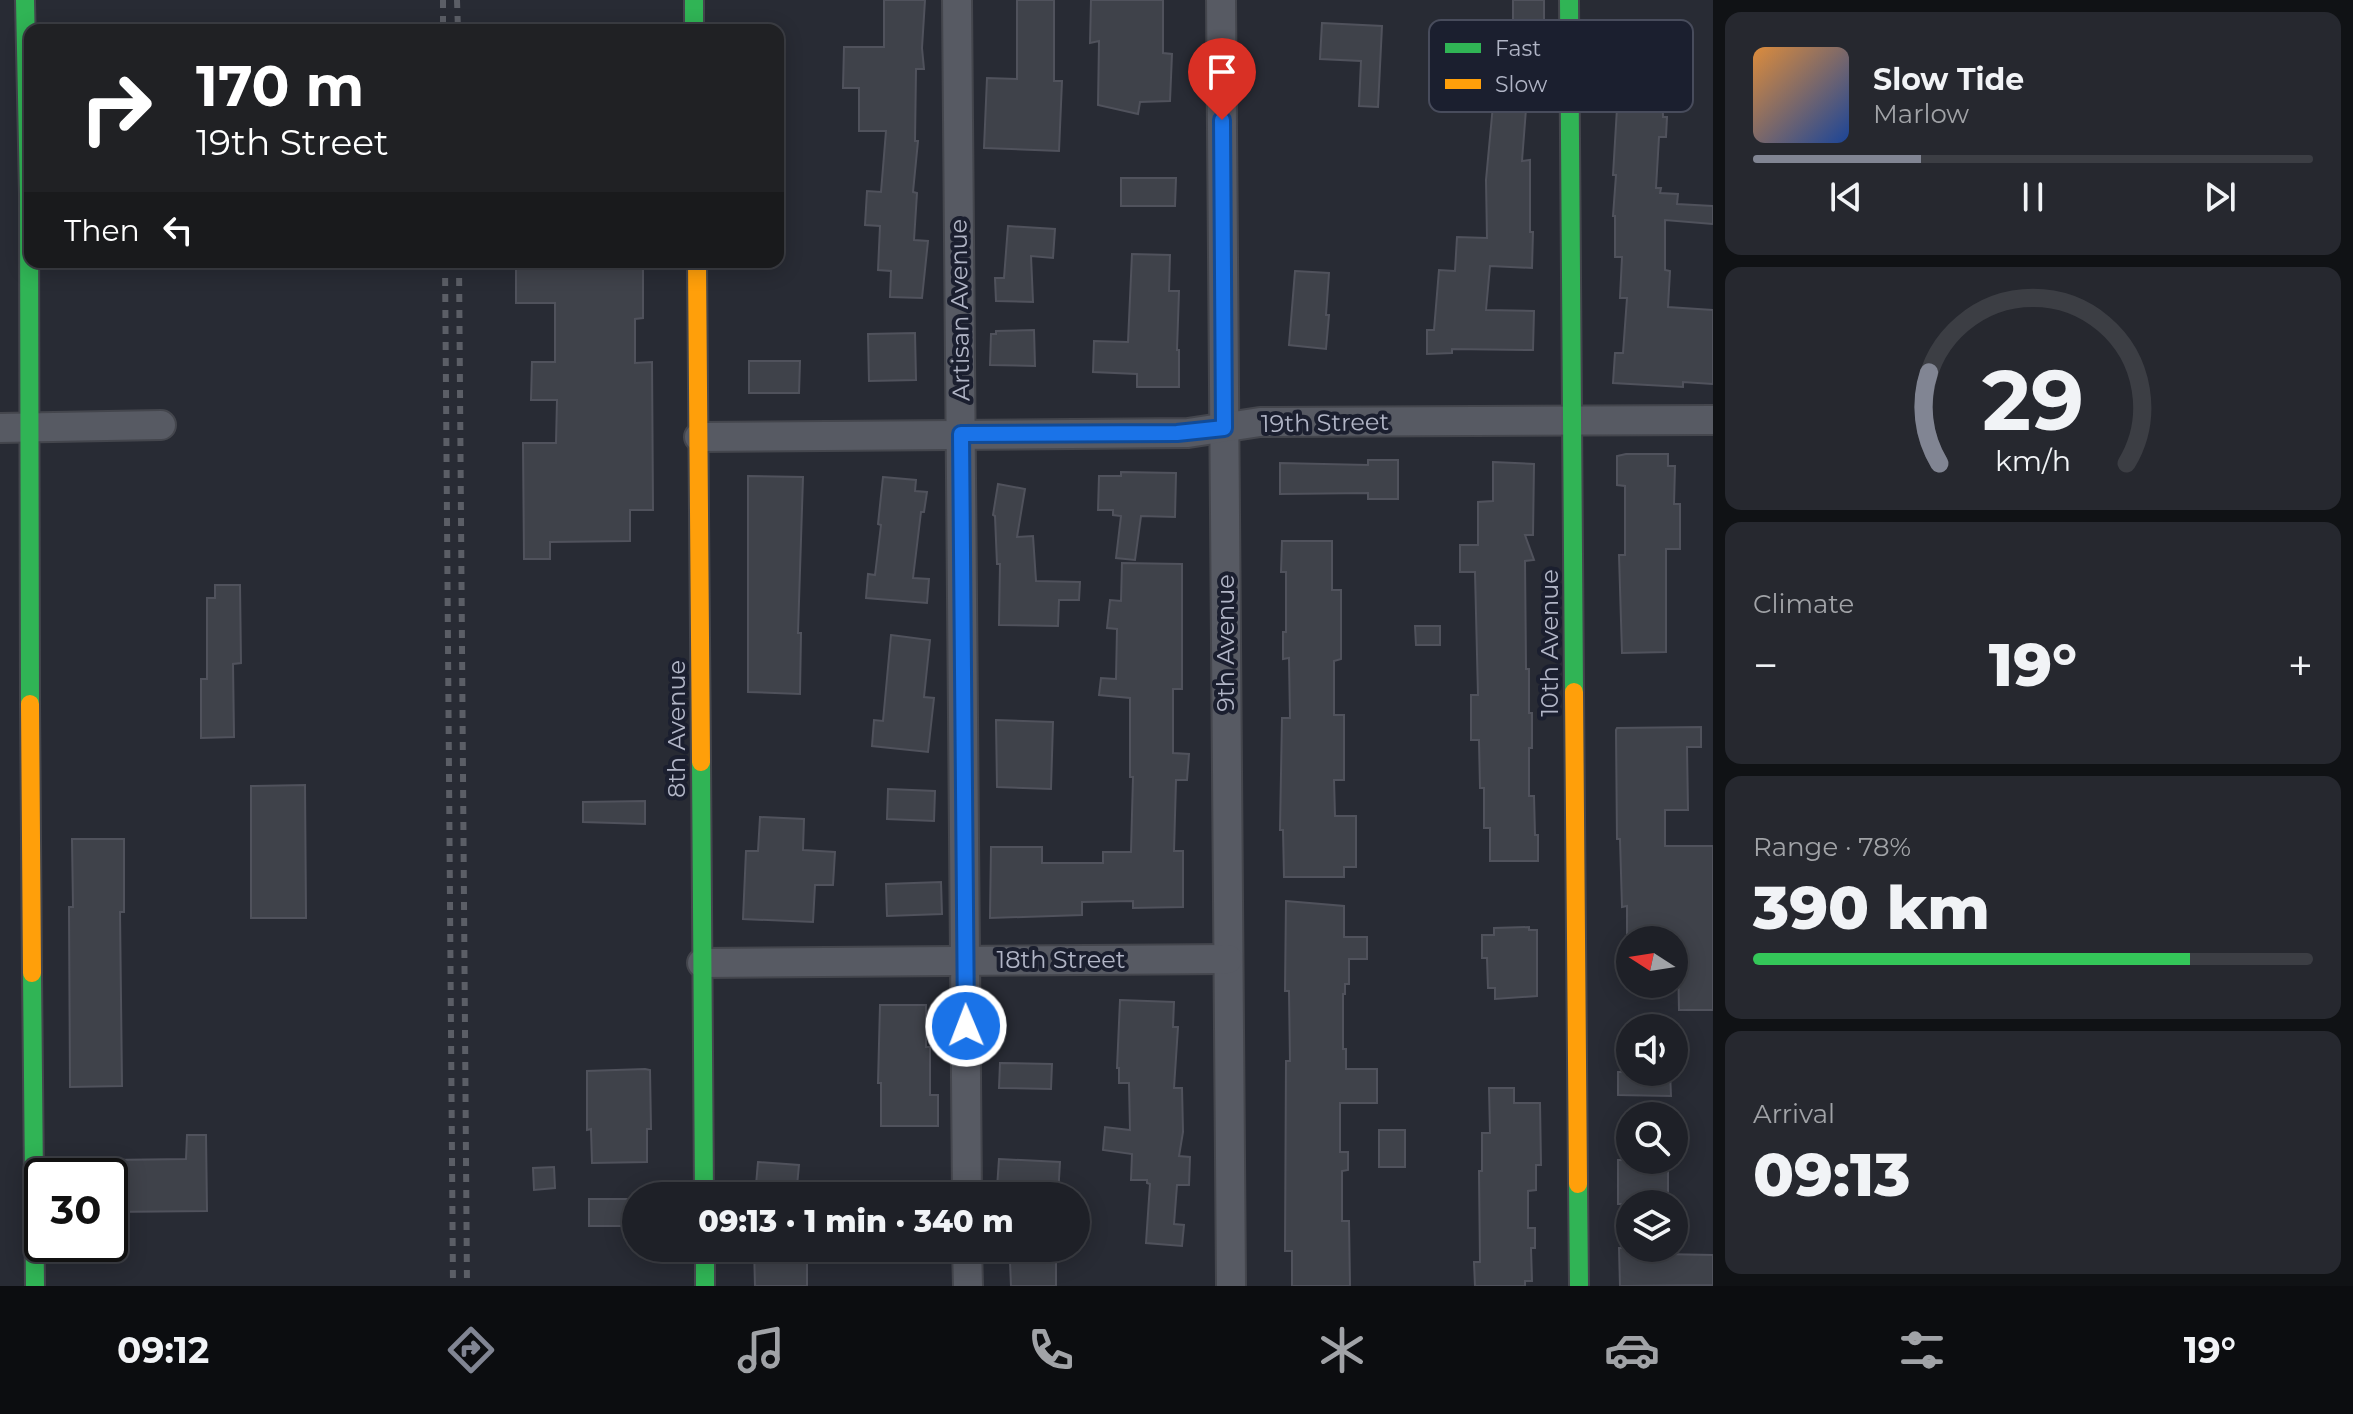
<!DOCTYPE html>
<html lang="en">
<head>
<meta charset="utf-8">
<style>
  :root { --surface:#1e2027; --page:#26282f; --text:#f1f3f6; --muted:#a1a3a7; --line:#3c3e44; --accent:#818593 }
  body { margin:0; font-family:Montserrat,sans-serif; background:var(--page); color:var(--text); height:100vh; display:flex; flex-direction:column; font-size:30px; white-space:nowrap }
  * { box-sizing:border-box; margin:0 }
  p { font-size:26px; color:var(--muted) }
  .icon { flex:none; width:44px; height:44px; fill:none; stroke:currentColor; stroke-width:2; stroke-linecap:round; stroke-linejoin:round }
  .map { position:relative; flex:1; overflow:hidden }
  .sheet { display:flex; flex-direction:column; gap:12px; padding:12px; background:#101215; width:640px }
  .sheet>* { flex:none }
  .banner { position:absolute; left:24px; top:24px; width:760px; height:244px; border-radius:16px; box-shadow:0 4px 20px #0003,0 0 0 2px var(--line); background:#202124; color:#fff; overflow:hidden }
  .needle { width:52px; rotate:282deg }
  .tools { position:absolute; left:1616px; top:926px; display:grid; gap:16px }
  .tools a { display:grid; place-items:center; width:72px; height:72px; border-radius:50%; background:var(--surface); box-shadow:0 4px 20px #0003,0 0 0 2px var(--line); font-size:40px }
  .speed { position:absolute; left:24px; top:1158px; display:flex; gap:16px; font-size:40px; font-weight:700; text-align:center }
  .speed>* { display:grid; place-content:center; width:104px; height:104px; border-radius:50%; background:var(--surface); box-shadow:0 4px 20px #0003,0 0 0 2px var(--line); line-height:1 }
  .speed .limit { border:4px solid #111; border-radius:12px; background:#fff; color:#111 }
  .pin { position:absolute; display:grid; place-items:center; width:68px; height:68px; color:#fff; margin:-82px -34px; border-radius:50% 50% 50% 0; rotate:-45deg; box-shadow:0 0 8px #0007 }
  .pin .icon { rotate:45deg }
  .me { position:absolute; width:88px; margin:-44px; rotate:359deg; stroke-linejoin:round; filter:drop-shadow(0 0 6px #0008) }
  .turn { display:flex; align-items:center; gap:28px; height:168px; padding:0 40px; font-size:36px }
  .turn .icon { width:104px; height:104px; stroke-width:2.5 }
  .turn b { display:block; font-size:56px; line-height:68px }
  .then { display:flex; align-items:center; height:76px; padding:0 40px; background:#0003; gap:16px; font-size:30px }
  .big { font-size:60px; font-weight:800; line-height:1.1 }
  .sheet .widget { flex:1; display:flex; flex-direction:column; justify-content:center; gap:12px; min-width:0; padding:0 28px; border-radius:16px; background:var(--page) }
  .sheet .dial { align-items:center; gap:0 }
  .dial svg { height:208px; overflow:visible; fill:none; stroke:var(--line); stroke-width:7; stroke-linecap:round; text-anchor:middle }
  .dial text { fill:var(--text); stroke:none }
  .song { display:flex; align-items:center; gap:24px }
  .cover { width:96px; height:96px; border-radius:12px; background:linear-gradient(135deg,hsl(30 70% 55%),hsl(220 70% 35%)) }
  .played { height:8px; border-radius:4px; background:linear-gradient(90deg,var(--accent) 30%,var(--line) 30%) }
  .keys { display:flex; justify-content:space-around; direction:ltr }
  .heat { display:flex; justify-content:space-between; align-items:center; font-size:44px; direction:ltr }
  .charge { height:12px; border-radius:6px; background:linear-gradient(90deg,#34c759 78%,var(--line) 0) }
  .trip { position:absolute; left:622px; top:1182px; width:468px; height:80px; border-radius:40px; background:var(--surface); box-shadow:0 4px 20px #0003,0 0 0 2px var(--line); font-weight:800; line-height:80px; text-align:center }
  .tabs { display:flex; height:128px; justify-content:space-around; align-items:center; background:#0c0d10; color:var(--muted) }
  .tabs .icon { width:56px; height:56px }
  .tabs .active { color:var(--accent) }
  .tabs b { font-size:36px; color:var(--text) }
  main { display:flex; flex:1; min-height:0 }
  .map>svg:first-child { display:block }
</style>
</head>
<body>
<main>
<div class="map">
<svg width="1713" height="1286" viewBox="0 0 1713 1286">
  <rect width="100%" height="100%" fill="#282b34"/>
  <g fill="#3f424a" stroke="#50525c" stroke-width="2">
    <polygon points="884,0 925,0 922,48 924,69 916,69 915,141 918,141 913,192 917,193 914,240 928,241 922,298 890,297 891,271 878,270 880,226 865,225 867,191 881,192 886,131 859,131 859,88 843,88 844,47 884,47"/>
    <polygon points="1017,0 1054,0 1054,81 1062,81 1059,151 984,148 987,78 1017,79"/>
    <polygon points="1091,0 1163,0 1163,53 1172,54 1170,101 1140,102 1138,114 1098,105 1099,41 1090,43"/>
    <rect x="1513" y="0" width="31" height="32"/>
    <polygon points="1322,23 1382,26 1378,107 1359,106 1361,61 1320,59"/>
    <polygon points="1662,73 1663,117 1667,117 1666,137 1659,137 1656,188 1661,188 1660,193 1678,194 1677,204 1713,206 1713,224 1665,220 1665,270 1670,271 1668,307 1713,310 1713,384 1683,382 1683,387 1613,383 1615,353 1623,353 1627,298 1620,298 1622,257 1615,257 1615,216 1613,216 1616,175 1613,175 1617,108 1612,108 1611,74"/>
    <polygon points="1473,79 1528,83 1522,161 1530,160 1530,232 1533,232 1532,268 1490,266 1486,310 1534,311 1533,350 1452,349 1452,353 1427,354 1427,330 1434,330 1439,270 1455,271 1457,237 1487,238 1486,180 1493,105 1471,103"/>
    <polygon points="1121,178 1176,178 1175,206 1121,206"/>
    <polygon points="1008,226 1055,229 1053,258 1031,256 1033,302 996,301 995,278 1004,278"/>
    <polygon points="1132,254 1170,255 1169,291 1179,291 1177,350 1179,350 1179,387 1137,387 1137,374 1093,372 1094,341 1128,342"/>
    <polygon points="643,267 643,318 635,319 635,363 652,362 653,510 630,510 630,541 550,542 550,559 524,559 523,443 556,443 557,400 531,400 532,362 555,362 555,303 516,303 516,269"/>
    <polygon points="1295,271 1329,273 1326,315 1329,315 1326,349 1289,345"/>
    <polygon points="1034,330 1035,366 990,365 991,334 996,334 996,331"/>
    <polygon points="915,333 916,380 869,381 868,334"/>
    <polygon points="749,361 800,361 799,393 749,393"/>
    <polygon points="1626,454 1668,454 1668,466 1675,466 1674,504 1680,504 1680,549 1666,549 1666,652 1622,653 1619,555 1625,555 1625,486 1617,485 1617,456"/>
    <polygon points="1368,460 1398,460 1398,499 1368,499 1368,493 1280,494 1280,463 1368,465"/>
    <polygon points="1493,462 1534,464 1533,535 1525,535 1534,560 1525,561 1526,669 1529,669 1529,713 1532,713 1532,748 1529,748 1529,796 1534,796 1535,835 1538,835 1538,861 1490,861 1490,828 1484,828 1484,788 1480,788 1479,740 1471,740 1471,695 1478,695 1475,572 1460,572 1460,545 1478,545 1478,502 1493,501"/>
    <polygon points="1121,472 1176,473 1175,517 1141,516 1135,560 1116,558 1121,516 1113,515 1113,510 1098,510 1099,476 1121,476"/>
    <polygon points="748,476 803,477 798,633 801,633 800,694 748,692"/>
    <polygon points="883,477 916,480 915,491 927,492 924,512 921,512 913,578 929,579 927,603 866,598 868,574 875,575 881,525 878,524"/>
    <polygon points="998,484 1025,489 1017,537 1033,536 1036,581 1080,582 1079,600 1059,600 1058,626 999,625 1000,564 997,564 995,516 993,515"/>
    <polygon points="1282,541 1332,541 1332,590 1341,590 1341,659 1334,661 1334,715 1344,715 1344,780 1334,780 1335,816 1356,816 1356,867 1344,867 1344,877 1284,877 1283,830 1280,830 1282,718 1290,718 1289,658 1283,659 1283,632 1286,632 1286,572 1281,572"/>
    <polygon points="1122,563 1182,564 1182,689 1173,689 1173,753 1189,754 1187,780 1176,780 1174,851 1183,851 1183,907 1133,908 1133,901 1082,902 1082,915 990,918 991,847 1042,847 1042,863 1103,863 1103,852 1131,852 1133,777 1130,777 1130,698 1099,695 1101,678 1116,679 1117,629 1107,628 1110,600 1121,601"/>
    <polygon points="215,585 240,585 241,663 233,664 234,737 201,738 201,679 207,679 207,598 215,598"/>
    <polygon points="1415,626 1440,626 1440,645 1416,645"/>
    <polygon points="891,635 930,640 924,697 934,698 928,752 872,746 874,720 883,721"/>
    <polygon points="996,720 1053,722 1051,789 997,787"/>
    <polygon points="1701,727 1701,747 1687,747 1688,810 1665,810 1665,846 1713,846 1713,1010 1679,1010 1678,959 1674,959 1674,940 1627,940 1627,906 1622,907 1620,839 1617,839 1616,730 1617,728"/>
    <polygon points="305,785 306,918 251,918 251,786"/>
    <polygon points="888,789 935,791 934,821 887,819"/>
    <polygon points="645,801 645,824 583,822 583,802"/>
    <polygon points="760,817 804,819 803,850 835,852 833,885 815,885 813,922 743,919 746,851 758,851"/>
    <polygon points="72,839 124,839 124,912 120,912 122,1086 70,1087 69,907 73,907"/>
    <polygon points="941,882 942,914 887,916 886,884"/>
    <polygon points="1286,901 1344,906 1344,937 1367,937 1367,959 1349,959 1349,984 1345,984 1345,994 1343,994 1343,1049 1346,1049 1346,1069 1377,1069 1377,1103 1340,1103 1340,1152 1348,1152 1348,1170 1342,1171 1342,1221 1349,1221 1350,1286 1292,1286 1292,1251 1285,1251 1286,1061 1290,1061 1289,991 1285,991"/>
    <polygon points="1529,927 1529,930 1537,930 1537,996 1495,999 1495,988 1488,988 1487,958 1482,958 1482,935 1494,935 1494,928"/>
    <polygon points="1120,1000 1174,1002 1173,1027 1178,1027 1174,1088 1182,1088 1183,1132 1179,1156 1190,1157 1189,1185 1177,1185 1174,1224 1184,1225 1182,1246 1146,1243 1150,1184 1147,1183 1147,1180 1131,1180 1132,1154 1103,1150 1105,1127 1130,1130 1129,1083 1119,1083 1119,1068 1117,1068"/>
    <polygon points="880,1005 926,1005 926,1047 930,1047 930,1095 938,1095 938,1126 881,1126 881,1083 878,1083"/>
    <polygon points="1000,1063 1052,1064 1051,1089 999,1088"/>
    <polygon points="645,1069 650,1070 651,1129 647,1129 647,1162 592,1163 591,1129 587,1130 587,1071"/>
    <polygon points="1618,1072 1670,1072 1671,1096 1618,1095"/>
    <polygon points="1489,1088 1514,1088 1514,1103 1540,1103 1541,1165 1536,1165 1536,1190 1528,1191 1528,1228 1535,1228 1535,1248 1531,1248 1532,1281 1525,1281 1525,1286 1475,1286 1474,1262 1480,1262 1479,1171 1482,1171 1482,1133 1490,1133"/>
    <rect x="1379" y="1130" width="26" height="37"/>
    <polygon points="187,1135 206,1135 207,1211 110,1212 110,1160 186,1159"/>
    <polygon points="999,1159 1060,1162 1058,1196 1008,1196 1009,1189 997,1188"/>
    <rect x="1618" y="1160" width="50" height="44"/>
    <polygon points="758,1162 799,1165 796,1196 755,1196"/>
    <polygon points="554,1167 555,1188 534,1190 533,1168"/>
    <polygon points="589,1199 635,1199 636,1226 589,1226"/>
    <polygon points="754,1248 803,1248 803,1252 807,1252 807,1286 755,1286"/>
    <polygon points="1619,1248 1662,1248 1662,1254 1713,1255 1713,1285 1620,1286"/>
    <polygon points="1056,1249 1056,1286 1011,1286 1010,1262 1023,1262 1023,1250"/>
  </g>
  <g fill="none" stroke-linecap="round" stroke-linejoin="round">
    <g stroke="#44464d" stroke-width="32">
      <g id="street">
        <polyline points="957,0 967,1196"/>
        <polyline points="1221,0 1231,1286"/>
        <polyline points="0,428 161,425"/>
        <polyline points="699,437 1188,433 1260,422 1713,420"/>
        <polyline points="702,963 1228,959"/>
        <polyline points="967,1248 968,1286"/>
      </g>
    </g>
    <g stroke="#44464d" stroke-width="22">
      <g id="fast">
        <polyline points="25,0 29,194 30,704"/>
        <polyline points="694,0 694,30"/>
        <polyline points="1569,0 1574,692"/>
        <polyline points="701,762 704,1196"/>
        <polyline points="32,973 35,1286"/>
        <polyline points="1578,1184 1579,1286"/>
        <polyline points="705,1248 705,1286"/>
      </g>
    </g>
    <g stroke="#44464d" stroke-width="22">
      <g id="slow">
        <polyline points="697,262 701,762"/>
        <polyline points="1574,692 1578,1184"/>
        <polyline points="30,704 32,973"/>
      </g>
    </g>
    <use href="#street" stroke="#575a63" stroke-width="28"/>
    <use href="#fast" stroke="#30b455" stroke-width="18"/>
    <use href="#slow" stroke="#ff9f0a" stroke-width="18"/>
    <g stroke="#5b5e66" stroke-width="6" stroke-dasharray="8 8" stroke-linecap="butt">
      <polyline points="443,0 443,30"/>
      <polyline points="457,0 458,30"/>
      <polyline points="445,262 453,1286"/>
      <polyline points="459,262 467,1286"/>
    </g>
  </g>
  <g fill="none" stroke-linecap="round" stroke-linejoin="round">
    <g stroke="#114b97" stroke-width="20">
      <polyline id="route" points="966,1026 961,434 1177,433 1224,428 1222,120"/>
    </g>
    <use href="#route" stroke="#1a73e8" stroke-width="14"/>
  </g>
  <g text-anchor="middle" stroke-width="8" stroke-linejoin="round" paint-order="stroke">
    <g font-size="24" fill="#b1b5c6" stroke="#1b1f2f">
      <text transform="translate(960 310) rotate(-91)" y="8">Artisan Avenue</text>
      <text transform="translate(1325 423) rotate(-1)" y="8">19th Street</text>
      <text transform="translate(1226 643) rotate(-90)" y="8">9th Avenue</text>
      <text transform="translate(1550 643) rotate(-90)" y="8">10th Avenue</text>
      <text transform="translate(677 729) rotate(-90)" y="8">8th Avenue</text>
      <text x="1061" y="968">18th Street</text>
    </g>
  </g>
  <rect x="1429" y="20" width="264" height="92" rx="12" fill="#1b1f2f" stroke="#484c5c" stroke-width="2"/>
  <rect x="1445" y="43" width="36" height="10" fill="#30b455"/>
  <rect x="1445" y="79" width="36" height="10" fill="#ff9f0a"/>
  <g font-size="22" fill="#b1b5c6">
    <text x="1495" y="56">Fast</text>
    <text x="1495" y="92">Slow</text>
  </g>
</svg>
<div class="tools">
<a><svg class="needle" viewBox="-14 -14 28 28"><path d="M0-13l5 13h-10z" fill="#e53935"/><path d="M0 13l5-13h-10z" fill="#a1a3a7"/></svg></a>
<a><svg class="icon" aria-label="sound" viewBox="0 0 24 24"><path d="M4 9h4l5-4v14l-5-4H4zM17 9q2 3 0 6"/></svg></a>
<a><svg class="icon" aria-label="search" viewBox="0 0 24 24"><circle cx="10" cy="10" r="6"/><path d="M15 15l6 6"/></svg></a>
<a><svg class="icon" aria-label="layers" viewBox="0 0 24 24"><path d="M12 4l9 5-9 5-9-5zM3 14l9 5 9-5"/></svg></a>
</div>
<div class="speed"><div class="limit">30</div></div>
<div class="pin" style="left:1222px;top:120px;background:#d93025"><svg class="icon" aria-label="arrive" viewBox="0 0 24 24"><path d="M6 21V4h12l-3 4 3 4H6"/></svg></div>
<svg class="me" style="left:966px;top:1026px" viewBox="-20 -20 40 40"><circle r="17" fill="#1a73e8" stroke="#fff" stroke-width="3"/><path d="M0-11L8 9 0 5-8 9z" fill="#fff"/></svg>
<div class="trip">09:13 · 1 min · 340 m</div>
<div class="banner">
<div class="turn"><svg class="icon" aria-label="right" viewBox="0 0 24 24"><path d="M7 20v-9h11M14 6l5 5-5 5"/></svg><div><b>170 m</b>19th Street</div></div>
<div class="then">Then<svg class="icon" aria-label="left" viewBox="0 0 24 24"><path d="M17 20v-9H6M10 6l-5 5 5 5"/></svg></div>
</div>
</div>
<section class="sheet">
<div class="widget">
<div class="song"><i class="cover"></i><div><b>Slow Tide</b><p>Marlow</p></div></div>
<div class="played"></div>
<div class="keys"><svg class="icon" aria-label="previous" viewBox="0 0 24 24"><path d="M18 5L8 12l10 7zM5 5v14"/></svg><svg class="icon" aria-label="pause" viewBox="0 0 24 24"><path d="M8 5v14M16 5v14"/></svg><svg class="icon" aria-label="next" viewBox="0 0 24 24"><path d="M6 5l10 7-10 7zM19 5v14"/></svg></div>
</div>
<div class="widget dial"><svg viewBox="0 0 100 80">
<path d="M14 69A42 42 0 1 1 86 69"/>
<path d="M14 69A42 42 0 0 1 10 34" stroke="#818593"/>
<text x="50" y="56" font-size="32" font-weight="700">29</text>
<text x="50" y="72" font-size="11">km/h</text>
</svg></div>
<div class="widget"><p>Climate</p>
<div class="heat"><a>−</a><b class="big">19°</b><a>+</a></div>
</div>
<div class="widget"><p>Range · 78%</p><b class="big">390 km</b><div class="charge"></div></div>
<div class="widget"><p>Arrival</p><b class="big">09:13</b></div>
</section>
</main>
<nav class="tabs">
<b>09:12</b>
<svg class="icon active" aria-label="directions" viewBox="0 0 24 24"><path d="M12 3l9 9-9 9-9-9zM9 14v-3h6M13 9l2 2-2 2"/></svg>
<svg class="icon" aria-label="music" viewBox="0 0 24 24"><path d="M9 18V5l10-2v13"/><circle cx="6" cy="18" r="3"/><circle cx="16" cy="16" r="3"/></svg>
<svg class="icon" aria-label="phone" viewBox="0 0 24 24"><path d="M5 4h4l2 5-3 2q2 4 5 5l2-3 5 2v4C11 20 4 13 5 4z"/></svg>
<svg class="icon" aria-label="climate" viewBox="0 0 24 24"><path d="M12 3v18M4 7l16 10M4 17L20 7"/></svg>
<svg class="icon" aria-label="car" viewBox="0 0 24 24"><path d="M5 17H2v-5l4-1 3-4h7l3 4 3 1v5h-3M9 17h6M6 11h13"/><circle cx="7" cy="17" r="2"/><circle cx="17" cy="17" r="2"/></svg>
<svg class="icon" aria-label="filters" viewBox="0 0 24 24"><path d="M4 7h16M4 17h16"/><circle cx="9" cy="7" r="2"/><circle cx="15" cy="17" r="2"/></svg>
<b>19°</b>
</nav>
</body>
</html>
